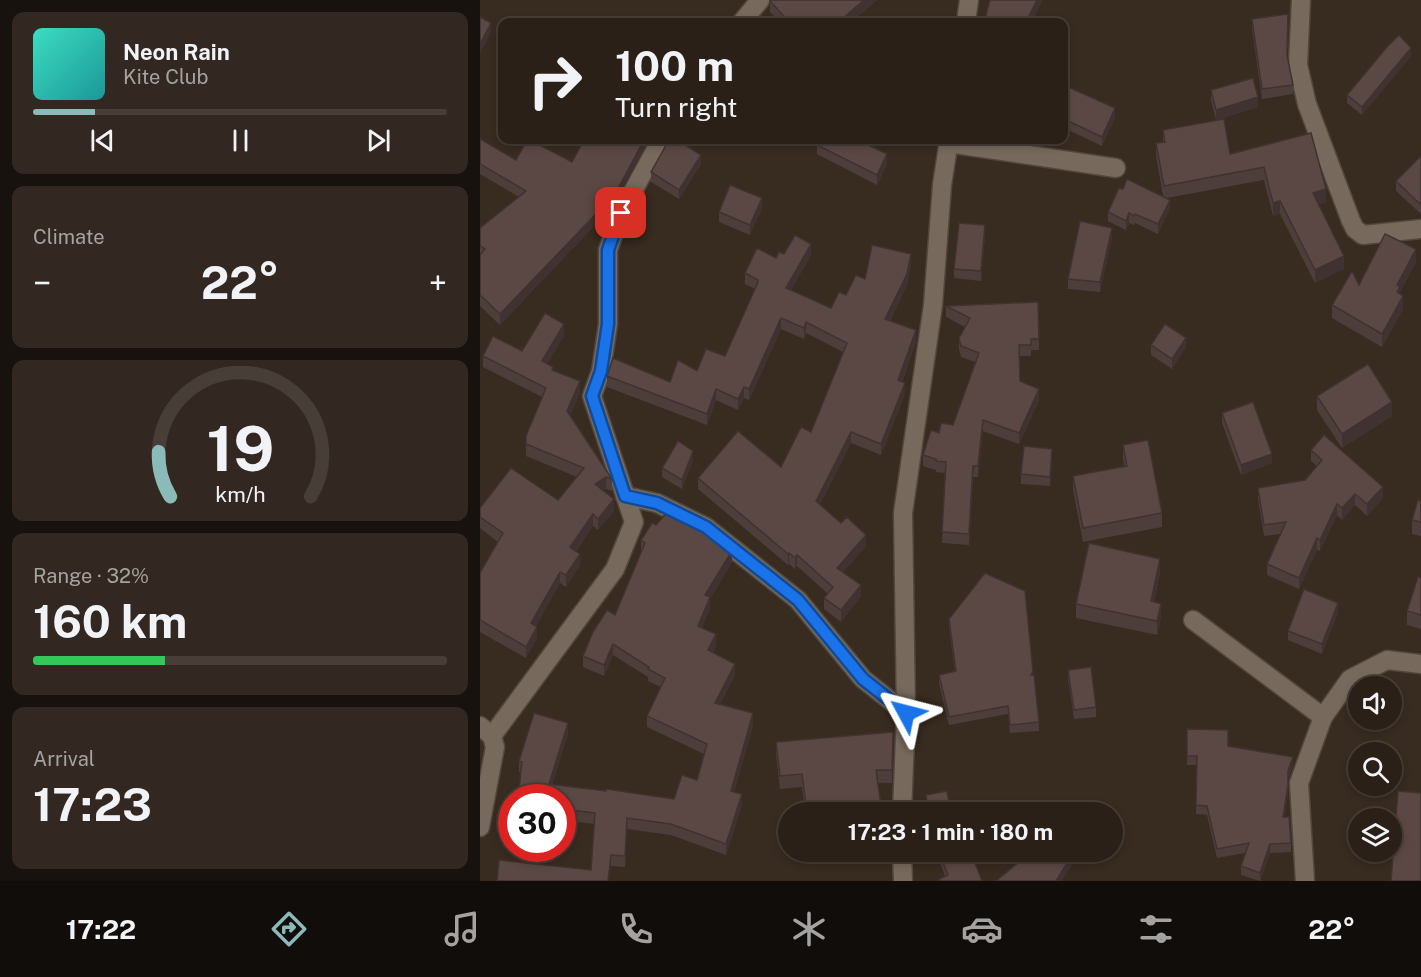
<!DOCTYPE html>
<html lang="en">
<head>
<meta charset="utf-8">
<style>
  :root { --surface:#2a2018; --page:#322821; --text:#f1f3f6; --muted:#a5a3a2; --line:#463e37; --accent:#8bbbb9 }
  body { margin:0; font-family:"Public Sans",sans-serif; background:var(--page); color:var(--text); height:100vh; display:flex; flex-direction:column; font-size:22px; white-space:nowrap }
  * { box-sizing:border-box; margin:0 }
  p { font-size:20px; color:var(--muted) }
  .icon { flex:none; width:33px; height:33px; fill:none; stroke:currentColor; stroke-width:2; stroke-linecap:round; stroke-linejoin:round }
  .map { position:relative; flex:1; overflow:hidden }
  .panel { display:flex; flex-direction:column; gap:12px; padding:12px; background:#17120d; width:480px }
  .panel>* { flex:none }
  .hud { position:absolute; left:18px; top:18px; width:570px; height:126px; border-radius:12px; box-shadow:0 3px 9px #0003,0 0 0 2px var(--line); background:#2a2018; color:var(--text); overflow:hidden }
  .fabs { position:absolute; left:868px; top:676px; display:grid; gap:12px }
  .fabs a { display:grid; place-items:center; width:54px; height:54px; border-radius:50%; background:var(--surface); box-shadow:0 3px 9px #0003,0 0 0 2px var(--line); font-size:30px }
  .speed { position:absolute; left:18px; top:784px; display:flex; gap:12px; font-size:30px; font-weight:700; text-align:center }
  .speed>* { display:grid; place-content:center; width:78px; height:78px; border-radius:50%; background:var(--surface); box-shadow:0 3px 9px #0003,0 0 0 2px var(--line); line-height:1 }
  .speed .limit { border:9px solid #d22; background:#fff; color:#111 }
  .pin { position:absolute; display:grid; place-items:center; width:51px; height:51px; color:#fff; margin:-26px; border-radius:12px; box-shadow:0 3px 9px #0006 }
  .me { position:absolute; width:66px; margin:-33px; rotate:308deg; stroke-linejoin:round; filter:drop-shadow(0 0 4px #0008) }
  .turn { display:flex; align-items:center; gap:21px; height:126px; padding:0 18px; font-size:27px }
  .turn .icon { width:78px; height:78px; stroke-width:2.5 }
  .turn b { display:block; font-size:42px; line-height:51px }
  .big { font-size:45px; font-weight:700; line-height:1.1 }
  .panel .tile { flex:1; display:flex; flex-direction:column; justify-content:center; gap:9px; min-width:0; padding:0 21px; border-radius:12px; background:var(--page) }
  .panel .dial { align-items:center; gap:0 }
  .dial svg { height:156px; overflow:visible; fill:none; stroke:var(--line); stroke-width:7; stroke-linecap:round; text-anchor:middle }
  .dial text { fill:var(--text); stroke:none }
  .song { display:flex; align-items:center; gap:18px }
  .cover { width:72px; height:72px; border-radius:9px; background:linear-gradient(135deg,hsl(170 70% 55%),hsl(180 70% 35%)) }
  .played { height:6px; border-radius:3px; background:linear-gradient(90deg,var(--accent) 15%,var(--line) 15%) }
  .keys { display:flex; justify-content:space-around; direction:ltr }
  .heat { display:flex; justify-content:space-between; align-items:center; font-size:33px; direction:ltr }
  .charge { height:9px; border-radius:4px; background:linear-gradient(90deg,#34c759 32%,var(--line) 0) }
  .trip { position:absolute; left:298px; top:802px; width:345px; height:60px; border-radius:30px; background:var(--surface); box-shadow:0 3px 9px #0003,0 0 0 2px var(--line); font-weight:700; line-height:60px; text-align:center }
  .dock { display:flex; height:96px; justify-content:space-around; align-items:center; background:#110d0a; color:var(--muted) }
  .dock .icon { width:42px; height:42px }
  .dock .selected { color:var(--accent) }
  .dock b { font-size:27px; color:var(--text) }
  main { display:flex; flex:1; min-height:0 }
  .map>svg:first-child { display:block }
</style>
</head>
<body>
<main>
<section class="panel">
<div class="tile">
<div class="song"><i class="cover"></i><div><b>Neon Rain</b><p>Kite Club</p></div></div>
<div class="played"></div>
<div class="keys"><svg class="icon" aria-label="previous" viewBox="0 0 24 24"><path d="M18 5L8 12l10 7zM5 5v14"/></svg><svg class="icon" aria-label="pause" viewBox="0 0 24 24"><path d="M8 5v14M16 5v14"/></svg><svg class="icon" aria-label="next" viewBox="0 0 24 24"><path d="M6 5l10 7-10 7zM19 5v14"/></svg></div>
</div>
<div class="tile"><p>Climate</p>
<div class="heat"><a>−</a><b class="big">22°</b><a>+</a></div>
</div>
<div class="tile dial"><svg viewBox="0 0 100 80">
<path d="M14 69A42 42 0 1 1 86 69"/>
<path d="M14 69A42 42 0 0 1 8 46" stroke="#8bbbb9"/>
<text x="50" y="56" font-size="32" font-weight="700">19</text>
<text x="50" y="72" font-size="11">km/h</text>
</svg></div>
<div class="tile"><p>Range · 32%</p><b class="big">160 km</b><div class="charge"></div></div>
<div class="tile"><p>Arrival</p><b class="big">17:23</b></div>
</section>
<div class="map">
<svg width="941" height="881" viewBox="0 0 941 881">
  <rect width="100%" height="100%" fill="#382b20"/>
  <g fill="none" stroke-linecap="round" stroke-linejoin="round">
    <g stroke="#52473d" stroke-width="21">
      <g id="minor">
        <polyline points="821,0 818,65 827,104 871,221 875,229 883,235 941,229"/>
        <polyline points="262,22 280,0"/>
        <polyline points="486,22 489,0"/>
        <polyline points="468,143 636,168"/>
        <polyline points="145,496 177,503 226,527 318,600 383,679 426,713"/>
        <polyline points="713,620 843,717"/>
        <polyline points="0,726 12,736 15,747 0,827"/>
        <polyline points="12,736 135,569 154,522 112,396 121,371 128,324 128,250 141,213 181,140"/>
        <polyline points="422,813 426,713 423,513 453,305 462,185 469,140"/>
        <polyline points="422,852 423,881"/>
        <polyline points="825,881 819,783 843,717 870,679 907,660 941,664"/>
      </g>
    </g>
    <use href="#minor" stroke="#77695c" stroke-width="18"/>
  </g>
  <g fill="#4e3e3b">
    <polygon points="397,0 371,22 300,22 290,12 290,1"/>
    <polygon points="772,19 813,85 813,94 782,99 772,29"/>
    <polygon points="931,56 882,115 867,103 867,95"/>
    <polygon points="584,85 635,118 622,146 584,128"/>
    <polygon points="731,90 778,107 736,120 731,100"/>
    <polygon points="683,130 750,154 831,133 846,202 838,204 864,269 835,283 800,214 793,216 784,180 687,198 690,209 678,234 655,223 654,225 649,223 646,230 628,221 628,212 643,189 683,196 676,156 676,143 683,142"/>
    <polygon points="0,139 36,160 92,162 169,140 128,217 126,216 119,226 116,224 20,325 0,306 0,228 39,197 0,174"/>
    <polygon points="337,145 407,164 397,185 337,154"/>
    <polygon points="941,156 941,214 916,191 916,181"/>
    <polygon points="221,164 199,199 171,182 171,172"/>
    <polygon points="282,208 270,235 239,222 239,212"/>
    <polygon points="505,235 501,281 474,278 474,269"/>
    <polygon points="632,237 620,292 588,289 588,279"/>
    <polygon points="304,254 331,255 311,290 351,308 385,279 431,265 427,285 410,321 436,342 422,382 425,394 401,455 371,443 340,504 386,546 363,572 381,596 361,622 344,609 344,598 348,594 317,566 315,569 309,564 308,565 218,489 218,478 301,467 331,432 363,352 326,333 324,339 301,329 269,400 264,398 258,410 236,400 227,425 127,387 127,376 190,382 217,371 245,356 275,289 265,284 265,273"/>
    <polygon points="936,262 920,292 923,309 902,347 852,318 852,305 879,285"/>
    <polygon points="466,306 559,339 559,350 551,350 551,356 539,356 540,381 559,400 539,444 503,431 498,477 493,477 489,545 462,543 466,473 456,472 456,470 443,466 443,455 459,433 473,425 495,362 481,357 479,349 479,338 485,327 466,317"/>
    <polygon points="84,336 67,364 100,393 90,416 132,479 132,491 126,489 123,491 134,511 118,530 113,526 96,551 100,565 86,587 80,583 56,626 57,638 46,658 0,632 0,573 18,542 0,528 0,508 78,500 97,477 46,456 46,436 62,397 3,367 3,356 42,351"/>
    <polygon points="671,345 706,347 692,369 671,355"/>
    <polygon points="837,396 912,416 862,448 837,410"/>
    <polygon points="742,413 792,463 761,475 742,423"/>
    <polygon points="643,445 682,513 682,527 603,542 593,490 593,476 644,466 643,459"/>
    <polygon points="831,450 903,498 887,516 875,505 862,520 857,515 840,551 837,550 819,589 787,575 787,564 801,534 784,536 778,499 778,488 825,480 837,466 831,461"/>
    <polygon points="572,458 570,486 541,484 541,474"/>
    <polygon points="213,460 202,489 182,477 182,468"/>
    <polygon points="941,501 941,536 932,534 932,520"/>
    <polygon points="161,540 252,562 230,599 230,609 222,627 236,645 233,652 255,675 240,704 273,725 254,792 262,805 246,855 191,835 147,829 145,867 131,866 111,870 115,824 82,820 82,798 39,772 39,761 88,734 72,785 194,799 217,780 224,754 167,727 167,716 181,687 168,681 168,677 133,655 124,676 103,667 103,656 135,615 161,552"/>
    <polygon points="680,573 674,602 681,617 677,635 596,618 596,604"/>
    <polygon points="941,578 941,629 927,625 927,611"/>
    <polygon points="858,612 842,654 808,640 808,631"/>
    <polygon points="469,619 553,675 559,722 559,731 530,733 528,714 469,725 459,684 459,675 475,672 469,627"/>
    <polygon points="588,670 616,707 616,717 594,719 588,679"/>
    <polygon points="707,729 748,746 813,766 808,779 808,794 804,817 811,843 811,852 790,853 780,881 761,875 761,866 765,853 737,858 727,815 716,814 717,765 707,765"/>
    <polygon points="413,732 412,783 398,783 402,813 325,813 322,787 300,789 296,755 296,742"/>
    <polygon points="446,795 471,813 448,813 446,804"/>
    <polygon points="368,852 390,852 369,855"/>
    <polygon points="456,852 491,852 502,881 459,881 459,879 465,876"/>
  </g>
  <g fill="#403230">
    <polygon points="384,0 397,0 371,22 362,22 362,19"/>
    <polygon points="557,0 563,0 552,22 546,22"/>
    <polygon points="11,23 11,33 0,53 0,44"/>
    <polygon points="931,48 931,56 882,115 882,107"/>
    <polygon points="778,97 778,107 736,120 736,110"/>
    <polygon points="635,108 635,118 622,146 622,137"/>
    <polygon points="164,140 169,140 128,217 128,207"/>
    <polygon points="407,154 407,164 397,185 397,175"/>
    <polygon points="221,155 221,164 199,199 199,190"/>
    <polygon points="846,189 846,202 833,206 833,193"/>
    <polygon points="282,198 282,208 270,235 270,225"/>
    <polygon points="690,200 690,209 678,234 678,224"/>
    <polygon points="800,201 800,214 793,216 793,203"/>
    <polygon points="126,206 126,216 119,226 119,216"/>
    <polygon points="649,213 649,223 646,230 646,221"/>
    <polygon points="116,214 116,224 20,325 20,314"/>
    <polygon points="505,225 505,235 501,281 501,271"/>
    <polygon points="632,228 632,237 620,292 620,282"/>
    <polygon points="331,244 331,255 306,299 306,288"/>
    <polygon points="936,249 936,262 920,292 920,299 917,305 917,285"/>
    <polygon points="431,254 431,265 427,285 405,330 405,319"/>
    <polygon points="864,256 864,269 835,283 835,270"/>
    <polygon points="923,296 923,309 902,347 902,334"/>
    <polygon points="301,318 301,329 269,400 269,389"/>
    <polygon points="326,322 326,333 324,339 324,328"/>
    <polygon points="84,324 84,336 62,373 62,361"/>
    <polygon points="436,330 436,342 418,391 418,380"/>
    <polygon points="706,338 706,347 692,369 692,359"/>
    <polygon points="100,381 100,393 87,423 87,411"/>
    <polygon points="425,383 425,394 401,455 401,444"/>
    <polygon points="264,387 264,398 258,410 258,399"/>
    <polygon points="236,389 236,400 227,425 227,414"/>
    <polygon points="559,389 559,400 539,444 539,433"/>
    <polygon points="912,402 912,416 862,448 862,434"/>
    <polygon points="503,420 503,431 498,477 498,466"/>
    <polygon points="371,432 371,443 336,512 336,501"/>
    <polygon points="213,451 213,460 202,489 202,480"/>
    <polygon points="792,454 792,463 761,475 761,465"/>
    <polygon points="126,477 126,489 115,496 115,484"/>
    <polygon points="903,487 903,498 887,516 887,504"/>
    <polygon points="875,494 875,505 862,520 862,508"/>
    <polygon points="134,499 134,511 118,530 118,519"/>
    <polygon points="857,504 857,515 840,551 840,540"/>
    <polygon points="113,514 113,526 90,558 90,547"/>
    <polygon points="386,535 386,546 357,579 357,568"/>
    <polygon points="837,538 837,550 819,589 819,578"/>
    <polygon points="252,551 252,562 230,599 230,609 218,637 218,626 225,595"/>
    <polygon points="309,553 309,564 308,565 308,554"/>
    <polygon points="100,554 100,565 86,587 86,575"/>
    <polygon points="317,555 317,566 315,569 315,558"/>
    <polygon points="680,559 680,573 671,615 671,601"/>
    <polygon points="80,572 80,583 51,635 51,623"/>
    <polygon points="381,585 381,596 361,622 361,610"/>
    <polygon points="858,603 858,612 842,654 842,644"/>
    <polygon points="681,604 681,617 677,635 677,621"/>
    <polygon points="57,627 57,638 46,658 46,647"/>
    <polygon points="236,634 236,645 228,661 228,650"/>
    <polygon points="133,644 133,655 124,676 124,665"/>
    <polygon points="255,664 255,675 235,714 235,703"/>
    <polygon points="273,713 273,725 251,802 251,791"/>
    <polygon points="88,723 88,734 69,795 69,784"/>
    <polygon points="813,757 813,766 808,780 808,771"/>
    <polygon points="808,785 808,794 803,826 803,817"/>
    <polygon points="262,794 262,805 246,855 246,844"/>
    <polygon points="147,818 147,829 145,867 145,856"/>
    <polygon points="790,844 790,853 780,881 780,873"/>
    <polygon points="594,852 600,852 582,881 576,881"/>
    <polygon points="131,855 131,866 129,881 128,881"/>
  </g>
  <g fill="#5b4845" stroke="#403230" stroke-width="1.5">
    <polygon points="291,0 384,0 362,19 369,22 309,22 290,1"/>
    <polygon points="510,0 557,0 546,22 504,22"/>
    <polygon points="808,14 807,55 813,85 782,89 772,19"/>
    <polygon points="0,17 11,23 0,44"/>
    <polygon points="919,35 931,48 882,107 867,95 907,47"/>
    <polygon points="773,78 778,97 736,110 731,90"/>
    <polygon points="584,85 635,108 622,137 584,119"/>
    <polygon points="744,119 750,154 831,133 846,189 833,193 864,256 835,270 800,201 793,203 784,167 684,186 676,143 685,142 683,130"/>
    <polygon points="0,139 36,160 47,140 50,140 92,162 104,140 164,140 128,207 126,206 119,216 116,214 20,314 0,295 0,255 5,249 0,246 0,228 46,191 0,164"/>
    <polygon points="189,140 197,140 221,155 199,190 171,172"/>
    <polygon points="339,140 378,140 407,154 397,175 337,145"/>
    <polygon points="941,156 941,205 916,181"/>
    <polygon points="647,179 690,200 678,224 655,214 654,216 649,213 646,221 628,212 639,188 643,189"/>
    <polygon points="250,185 282,198 270,225 239,212"/>
    <polygon points="600,221 632,228 620,282 588,279"/>
    <polygon points="479,223 505,225 501,271 474,269"/>
    <polygon points="905,234 936,249 917,285 920,287 917,292 923,296 902,334 852,305 872,271 879,285"/>
    <polygon points="315,235 331,244 306,288 351,308 359,292 366,295 376,275 385,279 392,245 431,254 427,274 405,319 436,330 418,380 425,383 401,444 371,432 336,501 361,523 367,517 386,535 357,568 381,585 361,610 344,598 353,587 317,555 315,558 309,553 308,554 218,478 258,431 301,467 321,427 331,432 367,343 326,322 324,328 301,318 269,389 264,387 258,399 236,389 227,414 127,376 133,358 190,382 198,360 217,371 226,349 245,356 278,282 278,280 265,273 277,248 296,258 299,252 304,254"/>
    <polygon points="558,302 559,339 551,339 551,345 539,345 540,381 559,389 539,433 503,420 498,466 493,466 489,534 462,532 466,462 456,461 456,459 443,455 451,430 459,433 461,423 473,425 499,353 481,346 479,338 490,318 466,306"/>
    <polygon points="65,313 84,324 62,361 73,367 72,370 100,381 87,411 132,479 126,477 115,484 134,499 118,519 113,514 90,547 100,554 86,575 80,572 51,623 57,627 46,647 0,620 0,573 23,533 0,517 0,508 31,468 78,500 104,468 46,444 46,436 66,388 3,356 13,336 42,351"/>
    <polygon points="685,324 706,338 692,359 671,345"/>
    <polygon points="888,364 912,402 862,434 837,396"/>
    <polygon points="773,402 792,454 761,465 742,413"/>
    <polygon points="844,435 903,487 887,504 875,494 862,508 857,504 840,540 837,538 819,578 787,564 806,522 784,525 778,488 825,480 842,460 831,450"/>
    <polygon points="668,440 682,513 603,528 593,476 647,466 643,445"/>
    <polygon points="198,441 213,451 202,480 182,468"/>
    <polygon points="544,446 572,449 570,477 541,474"/>
    <polygon points="938,500 941,501 941,522 932,520"/>
    <polygon points="189,510 252,551 225,595 230,597 218,626 236,634 228,650 255,664 235,703 273,713 251,791 262,794 246,844 191,824 147,818 145,856 131,855 128,881 17,881 19,860 111,870 115,813 82,809 82,798 38,798 42,762 39,761 54,713 88,723 69,784 126,791 126,789 194,799 202,775 217,780 227,744 167,716 185,678 168,669 169,667 133,644 124,665 103,656 113,632 127,610 135,615 165,543 161,540 172,523 176,525"/>
    <polygon points="609,543 680,559 671,601 681,604 677,621 596,604"/>
    <polygon points="505,573 545,591 553,671 551,675 554,675 559,722 530,725 528,706 469,717 459,675 476,671 469,619"/>
    <polygon points="938,577 941,578 941,615 927,611"/>
    <polygon points="824,589 858,603 842,644 808,631"/>
    <polygon points="611,667 616,707 594,710 588,670"/>
    <polygon points="707,729 748,730 748,746 813,757 808,771 808,785 803,817 809,817 811,843 790,844 780,873 761,866 769,843 737,849 727,806 716,805 717,756 707,756"/>
    <polygon points="413,732 412,770 396,770 402,813 327,813 322,774 300,776 296,742"/>
    <polygon points="467,791 471,813 449,813 446,795"/>
    <polygon points="918,791 941,793 941,881 911,881"/>
    <polygon points="459,852 491,852 502,881 460,881 459,879 468,875"/>
    <polygon points="545,852 594,852 576,881 516,881 540,861"/>
  </g>
  <g fill="none" stroke-linecap="round" stroke-linejoin="round">
    <g stroke="#114b97" stroke-width="15">
      <polyline id="route" points="141,213 128,250 128,324 121,371 112,396 145,496 177,503 226,527 318,600 383,679 426,713"/>
    </g>
    <use href="#route" stroke="#1a73e8" stroke-width="10"/>
  </g>
</svg>
<div class="fabs">
<a><svg class="icon" aria-label="sound" viewBox="0 0 24 24"><path d="M4 9h4l5-4v14l-5-4H4zM17 9q2 3 0 6"/></svg></a>
<a><svg class="icon" aria-label="search" viewBox="0 0 24 24"><circle cx="10" cy="10" r="6"/><path d="M15 15l6 6"/></svg></a>
<a><svg class="icon" aria-label="layers" viewBox="0 0 24 24"><path d="M12 4l9 5-9 5-9-5zM3 14l9 5 9-5"/></svg></a>
</div>
<div class="speed"><div class="limit">30</div></div>
<div class="pin" style="left:141px;top:213px;background:#d93025"><svg class="icon" aria-label="arrive" viewBox="0 0 24 24"><path d="M6 21V4h12l-3 4 3 4H6"/></svg></div>
<svg class="me" style="left:426px;top:713px" viewBox="-20 -20 40 40"><path d="M0-17L14 15 0 8-14 15z" fill="#1a73e8" stroke="#fff" stroke-width="4"/></svg>
<div class="trip">17:23 · 1 min · 180 m</div>
<div class="hud">
<div class="turn"><svg class="icon" aria-label="right" viewBox="0 0 24 24"><path d="M7 20v-9h11M14 6l5 5-5 5"/></svg><div><b>100 m</b>Turn right</div></div>
</div>
</div>
</main>
<nav class="dock">
<b>17:22</b>
<svg class="icon selected" aria-label="directions" viewBox="0 0 24 24"><path d="M12 3l9 9-9 9-9-9zM9 14v-3h6M13 9l2 2-2 2"/></svg>
<svg class="icon" aria-label="music" viewBox="0 0 24 24"><path d="M9 18V5l10-2v13"/><circle cx="6" cy="18" r="3"/><circle cx="16" cy="16" r="3"/></svg>
<svg class="icon" aria-label="phone" viewBox="0 0 24 24"><path d="M5 4h4l2 5-3 2q2 4 5 5l2-3 5 2v4C11 20 4 13 5 4z"/></svg>
<svg class="icon" aria-label="climate" viewBox="0 0 24 24"><path d="M12 3v18M4 7l16 10M4 17L20 7"/></svg>
<svg class="icon" aria-label="car" viewBox="0 0 24 24"><path d="M5 17H2v-5l4-1 3-4h7l3 4 3 1v5h-3M9 17h6M6 11h13"/><circle cx="7" cy="17" r="2"/><circle cx="17" cy="17" r="2"/></svg>
<svg class="icon" aria-label="filters" viewBox="0 0 24 24"><path d="M4 7h16M4 17h16"/><circle cx="9" cy="7" r="2"/><circle cx="15" cy="17" r="2"/></svg>
<b>22°</b>
</nav>
</body>
</html>
